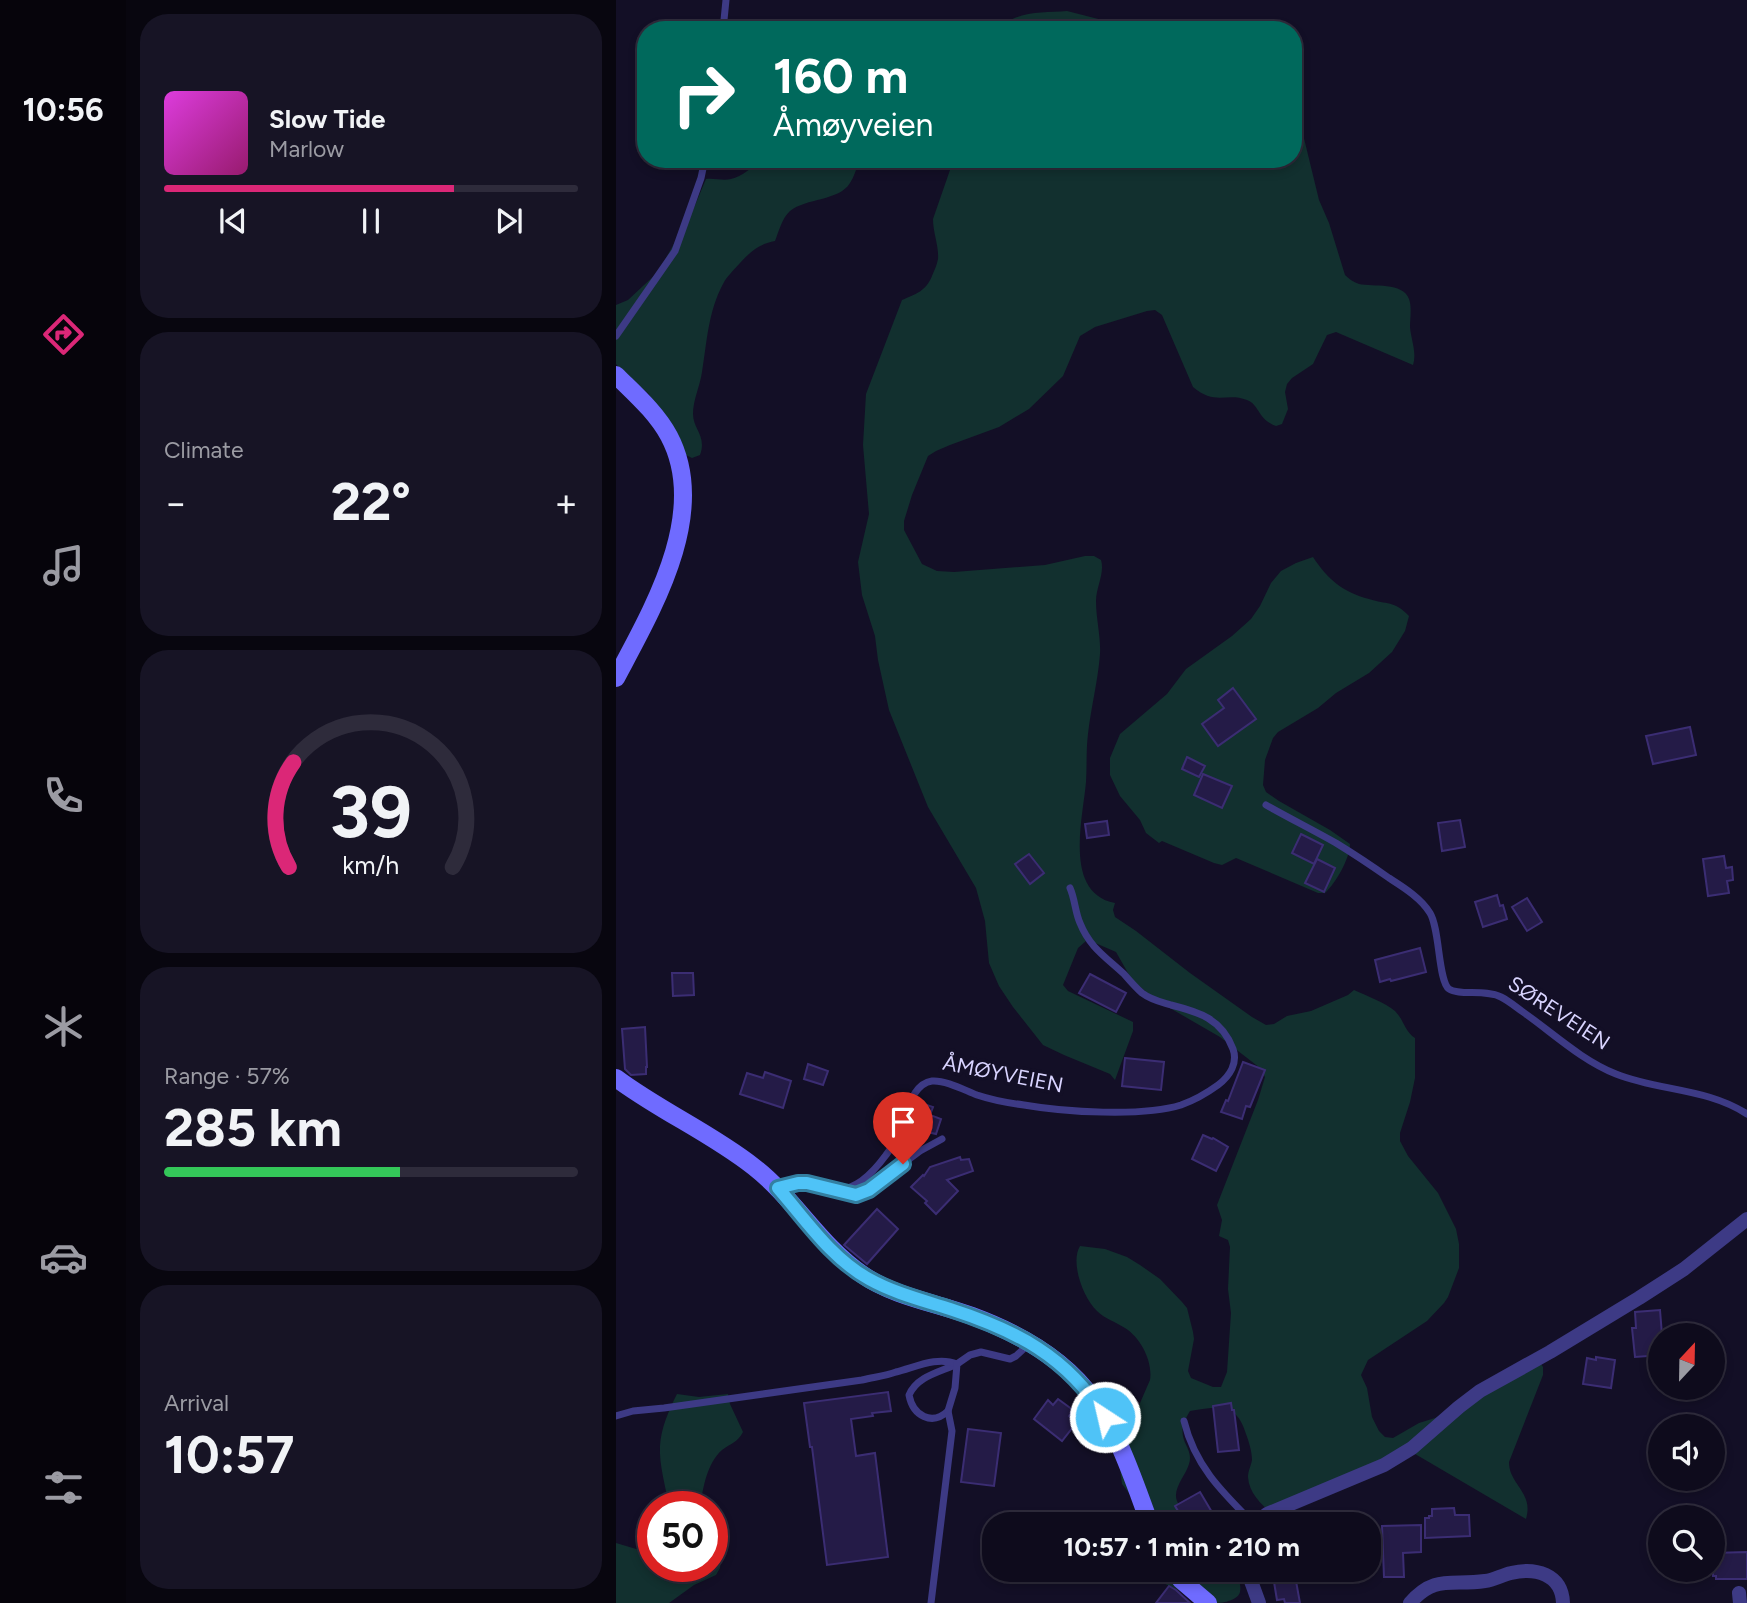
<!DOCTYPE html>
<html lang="en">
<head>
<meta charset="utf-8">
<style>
  :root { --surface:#0e0b1c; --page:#171425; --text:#f1f3f6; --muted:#9b9ba3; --line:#2e2b3b; --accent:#db2777 }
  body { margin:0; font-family:Figtree,sans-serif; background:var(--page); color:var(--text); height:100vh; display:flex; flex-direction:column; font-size:26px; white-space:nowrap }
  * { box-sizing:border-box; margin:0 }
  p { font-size:23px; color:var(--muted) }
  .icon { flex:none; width:38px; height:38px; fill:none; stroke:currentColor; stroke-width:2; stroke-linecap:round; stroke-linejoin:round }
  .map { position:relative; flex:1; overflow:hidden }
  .side { display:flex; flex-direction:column; gap:14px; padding:14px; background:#08060f; width:490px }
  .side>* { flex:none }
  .guide { position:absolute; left:21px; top:21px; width:665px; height:147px; border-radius:28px; box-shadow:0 4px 10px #0003,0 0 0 2px var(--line); background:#00695c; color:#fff; overflow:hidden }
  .needle { width:46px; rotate:22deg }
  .tools { position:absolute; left:1032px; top:1323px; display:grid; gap:14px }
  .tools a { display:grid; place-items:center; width:77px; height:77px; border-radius:50%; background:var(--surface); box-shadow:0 4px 10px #0003,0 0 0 2px var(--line); font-size:35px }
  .speed { position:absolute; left:21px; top:1491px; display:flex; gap:14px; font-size:35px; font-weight:700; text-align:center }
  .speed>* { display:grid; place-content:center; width:91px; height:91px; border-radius:50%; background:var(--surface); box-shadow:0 4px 10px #0003,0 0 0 2px var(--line); line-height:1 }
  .speed .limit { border:10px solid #d22; background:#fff; color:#111 }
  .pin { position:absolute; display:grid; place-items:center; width:60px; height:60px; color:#fff; margin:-72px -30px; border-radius:50% 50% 50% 0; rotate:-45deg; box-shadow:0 0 7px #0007 }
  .pin .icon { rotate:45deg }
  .me { position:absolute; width:77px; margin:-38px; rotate:325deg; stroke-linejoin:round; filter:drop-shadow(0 0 5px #0008) }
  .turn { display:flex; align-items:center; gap:24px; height:147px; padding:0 21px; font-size:32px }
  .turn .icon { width:91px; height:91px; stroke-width:2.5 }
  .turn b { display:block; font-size:49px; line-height:60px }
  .big { font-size:52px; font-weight:700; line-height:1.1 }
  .side .widget { flex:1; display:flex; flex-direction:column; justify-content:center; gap:10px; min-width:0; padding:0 24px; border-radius:28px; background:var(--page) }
  .side .dial { align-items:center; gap:0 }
  .dial svg { height:182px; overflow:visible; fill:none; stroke:var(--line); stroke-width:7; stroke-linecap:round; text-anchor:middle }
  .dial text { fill:var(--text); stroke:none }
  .song { display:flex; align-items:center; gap:21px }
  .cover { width:84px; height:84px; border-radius:10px; background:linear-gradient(135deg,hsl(300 70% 55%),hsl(320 70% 35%)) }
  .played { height:7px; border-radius:4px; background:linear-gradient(90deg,var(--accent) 70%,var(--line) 70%) }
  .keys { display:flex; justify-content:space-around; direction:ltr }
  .heat { display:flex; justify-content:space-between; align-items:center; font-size:38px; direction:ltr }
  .charge { height:10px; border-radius:5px; background:linear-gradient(90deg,#34c759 57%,var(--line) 0) }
  .trip { position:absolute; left:366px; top:1512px; width:399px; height:70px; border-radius:28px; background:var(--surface); box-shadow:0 4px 10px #0003,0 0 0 2px var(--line); font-weight:700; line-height:70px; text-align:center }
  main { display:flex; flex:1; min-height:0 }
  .tab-bar { display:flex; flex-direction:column; width:126px; justify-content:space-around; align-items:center; background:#06040b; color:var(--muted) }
  .tab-bar .icon { width:49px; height:49px }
  .tab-bar .current { color:var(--accent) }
  .tab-bar b { font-size:32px; color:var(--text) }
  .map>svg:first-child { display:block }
</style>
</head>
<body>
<main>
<nav class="tab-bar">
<b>10:56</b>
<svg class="icon current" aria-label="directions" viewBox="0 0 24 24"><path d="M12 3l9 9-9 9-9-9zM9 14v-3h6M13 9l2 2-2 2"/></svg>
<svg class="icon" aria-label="music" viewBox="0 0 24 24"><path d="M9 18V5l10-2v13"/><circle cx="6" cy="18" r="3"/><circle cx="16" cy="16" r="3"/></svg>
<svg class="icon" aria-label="phone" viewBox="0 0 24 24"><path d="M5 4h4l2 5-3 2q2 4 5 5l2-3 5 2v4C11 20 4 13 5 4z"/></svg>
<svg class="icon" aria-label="climate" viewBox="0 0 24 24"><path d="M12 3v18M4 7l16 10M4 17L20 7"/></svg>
<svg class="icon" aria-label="car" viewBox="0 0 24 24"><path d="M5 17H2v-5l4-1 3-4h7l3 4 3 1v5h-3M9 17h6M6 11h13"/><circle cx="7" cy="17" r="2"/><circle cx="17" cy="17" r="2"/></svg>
<svg class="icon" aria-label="filters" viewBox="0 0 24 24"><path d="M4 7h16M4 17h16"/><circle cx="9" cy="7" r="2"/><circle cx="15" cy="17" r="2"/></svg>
</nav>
<section class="side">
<div class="widget">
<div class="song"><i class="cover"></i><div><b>Slow Tide</b><p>Marlow</p></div></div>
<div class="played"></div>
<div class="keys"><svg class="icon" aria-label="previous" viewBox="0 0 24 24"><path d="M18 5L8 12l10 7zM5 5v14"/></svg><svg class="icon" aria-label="pause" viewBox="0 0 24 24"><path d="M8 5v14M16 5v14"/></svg><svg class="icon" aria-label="next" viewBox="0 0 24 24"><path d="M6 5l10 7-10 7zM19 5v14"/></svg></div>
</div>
<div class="widget"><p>Climate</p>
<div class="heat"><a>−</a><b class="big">22°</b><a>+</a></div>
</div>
<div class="widget dial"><svg viewBox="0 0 100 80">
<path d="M14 69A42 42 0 1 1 86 69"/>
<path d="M14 69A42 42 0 0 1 16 23" stroke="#db2777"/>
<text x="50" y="56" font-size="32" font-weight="700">39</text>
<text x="50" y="72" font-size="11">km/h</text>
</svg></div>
<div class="widget"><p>Range · 57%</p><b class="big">285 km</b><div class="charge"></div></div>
<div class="widget"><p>Arrival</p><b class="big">10:57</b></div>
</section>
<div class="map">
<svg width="1131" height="1603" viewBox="0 0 1131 1603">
  <rect width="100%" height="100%" fill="#130f26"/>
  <g fill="#12302f">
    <path d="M451,11L494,22L520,24L537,30H382C399,10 428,13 451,11Z"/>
    <path d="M677,122L685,126L703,200L713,223L729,275C733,279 737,282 743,284C757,287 787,282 793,299C796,307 794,319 794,327C795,340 801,352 797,365L720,332L711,335L697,364L676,378L671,384L669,392L672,409L666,424L660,426C641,419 644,405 631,400C611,392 599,406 577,387L546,315L539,310L531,311L479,327L464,336L447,376L413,409L383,427L334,445L320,451L312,456L296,495L288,521V530L306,564L321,571L338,572L429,565L469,556H478L485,560C489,573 480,587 480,601C480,619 485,637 484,654C482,681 475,707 472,734C470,750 471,766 470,782C467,818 447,893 499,903L497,910L499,917L520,931L574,973L636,1017L650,1025L658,1024L671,1016L695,1011L732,995L738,990C751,996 768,1002 779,1011C788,1020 789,1032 799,1038V1078L794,1102L784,1133V1141L792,1156L822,1193L840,1229L843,1244V1268L832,1297L828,1303L811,1321L752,1360L745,1375L751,1388L756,1417L763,1431L769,1437L777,1438L803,1423L819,1418L862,1398L921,1358L927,1367V1375L893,1462C893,1485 918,1492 910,1519L794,1451L659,1516C647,1506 633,1494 632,1477C632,1471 635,1466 636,1460C636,1452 633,1442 630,1434C620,1401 602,1407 574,1411C555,1441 579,1445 573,1464C570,1475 556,1489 561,1501C564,1509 572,1517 577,1524H528L516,1497L506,1484L504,1468L498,1454L511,1433L534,1380C537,1362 525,1338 509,1328C500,1322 489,1319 481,1311C467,1298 454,1262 464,1246L489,1249L511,1257L524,1265L544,1279L566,1302L571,1308L577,1332L578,1339L572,1371L575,1378L597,1387H605L611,1372L615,1313L612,1289L614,1247L612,1240L603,1236L606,1220L601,1205L642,1100L649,1077L644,1068L604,1037L540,1000L516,980L500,952L477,942L470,941L462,948L447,985L452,991L517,1022V1031L499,1080L494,1074L448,1055L427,1045L397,1007L383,986L373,963L369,921L360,888L312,807L273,710L262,660L259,636L246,595L242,562L253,514L247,445L250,394L286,300C300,294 310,291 316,276C318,271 321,265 322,259C323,246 317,233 317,219L334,170L336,159H677Z"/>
    <path d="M146,159H242L243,163C240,169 238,177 234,183C223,201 190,198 174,211C166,218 163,231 159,241C143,244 134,252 124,263C118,270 111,276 107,284C92,312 91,342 86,372C84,386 77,400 77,414C77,429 91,436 84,455L76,458L70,455L32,393L12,378L0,364V305L12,300L42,272L77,210L90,179C98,178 107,181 115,179C126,177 137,166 146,159Z"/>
    <path d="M697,557C712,580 727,592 753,599C771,605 778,600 793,616L789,631L776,652L753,673L720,693L702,708L662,732L657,738L649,760L647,785L650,792L663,801L714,830L734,844C734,858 720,883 709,893H702L620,858L606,865L598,863L546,841L543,843L530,833L524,820L504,796L494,775V758L504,734L551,694L570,669L616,636L635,619L644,606L655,583L665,571L680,563Z"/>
    <path d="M61,1394L83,1397L112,1394L114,1404L127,1432C121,1443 115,1443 106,1450C91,1463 87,1488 84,1507H53C50,1487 43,1466 44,1446C45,1428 53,1410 61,1394Z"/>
    <polygon points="0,1543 27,1551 37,1550 37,1566 96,1566 96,1543 105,1560 104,1568 100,1575 78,1585 53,1603 0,1603"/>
    <path d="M544,1570H619C621,1576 626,1585 624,1592C622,1600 608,1603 600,1603C582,1601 559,1588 542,1581Z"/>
  </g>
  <g fill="#241b47" stroke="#3b2d73" stroke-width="2">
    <polygon points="617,688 640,719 602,746 586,724 608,708 602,700"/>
    <polygon points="1074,727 1080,755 1037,764 1030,736"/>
    <polygon points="571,757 589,766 583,777 566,769"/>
    <polygon points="587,774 616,786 606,808 578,795"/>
    <polygon points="844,820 849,847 826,851 822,823"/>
    <polygon points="491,821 493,835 471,838 469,824"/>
    <polygon points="685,834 707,845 698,864 676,853"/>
    <polygon points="413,854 428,873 414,884 399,864"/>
    <polygon points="1108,856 1110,868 1116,867 1117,880 1111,881 1113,893 1092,896 1087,859"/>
    <polygon points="701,859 719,868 708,892 689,883"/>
    <polygon points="881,895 884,906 887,905 891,919 867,927 859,902"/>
    <polygon points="911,898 926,922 911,931 896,907"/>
    <polygon points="804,948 810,972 775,981 774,979 764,982 759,960"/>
    <polygon points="56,973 77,973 78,995 57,996"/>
    <polygon points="474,974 510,993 500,1012 463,993"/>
    <polygon points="29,1027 31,1067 30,1067 30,1074 15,1075 9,1069 6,1029"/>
    <polygon points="509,1058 548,1062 545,1090 506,1086"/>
    <polygon points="627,1062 649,1070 634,1107 630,1106 626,1119 605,1112 610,1100 612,1101"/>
    <polygon points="192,1064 212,1071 207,1085 188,1079"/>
    <polygon points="149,1072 175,1081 167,1108 124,1094 131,1073 147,1078"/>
    <polygon points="302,1102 317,1107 314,1115 325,1119 320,1134 294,1128"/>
    <polygon points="587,1135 596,1139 597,1138 612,1147 600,1171 576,1159"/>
    <polygon points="344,1157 345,1160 353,1159 357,1171 331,1180 342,1191 320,1214 309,1203 311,1201 295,1187 307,1175 308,1176 314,1167"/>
    <polygon points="261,1209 282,1229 251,1264 228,1245"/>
    <polygon points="1044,1310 1046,1335 1045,1335 1045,1355 1019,1357 1016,1328 1020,1328 1019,1312"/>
    <polygon points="980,1357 999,1360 995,1388 967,1384 971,1358 980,1360"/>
    <polygon points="272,1392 275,1411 256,1413 257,1416 235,1419 240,1456 259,1453 272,1557 211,1565 196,1447 194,1447 188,1403"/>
    <polygon points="442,1399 457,1410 453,1416 461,1422 446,1441 418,1419 432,1400 437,1405"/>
    <polygon points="615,1403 616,1410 618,1410 623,1450 602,1452 597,1406"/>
    <polygon points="352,1429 385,1433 378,1486 345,1482"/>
    <polygon points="584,1492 603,1524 570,1524 559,1506"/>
    <polygon points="838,1508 839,1515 853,1515 854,1536 809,1538 809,1518 813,1518 813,1516 816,1516 816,1509"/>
    <polygon points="805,1525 805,1552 787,1553 788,1577 768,1577 766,1526"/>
    <polygon points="1131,1552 1131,1579 1100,1579 1100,1576 1097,1576 1097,1553"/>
    <polygon points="658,1570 678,1570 684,1603 669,1603 668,1599 661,1600 657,1576 659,1576"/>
    <polygon points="553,1586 560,1590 574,1603 540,1603"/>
  </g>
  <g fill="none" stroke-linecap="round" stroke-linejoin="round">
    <g stroke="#3d3a85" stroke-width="7">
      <polyline points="107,30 110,0"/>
      <polyline points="0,336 59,251 85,178 89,159"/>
      <path d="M650,805C673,818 697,830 720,843C738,854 756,866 773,878C787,887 805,898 814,913C824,929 822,981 833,989C843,996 869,989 885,997C893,1001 900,1007 907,1012C937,1033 965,1060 1000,1074C1043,1091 1091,1088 1131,1114"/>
      <path d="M163,1188C173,1185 183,1181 194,1183C202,1185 211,1188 220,1189C240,1191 259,1170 270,1155C281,1141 287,1124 293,1107C295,1103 296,1097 299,1093C303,1087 309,1082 316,1081C330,1080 348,1090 361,1095C376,1100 392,1103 408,1105C448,1112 527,1117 565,1105C579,1100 591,1093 602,1085C614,1076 622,1063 617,1049C606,1019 583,1012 555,1005C545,1002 535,1000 526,993C520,988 514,981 508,974C490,957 474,948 464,923C459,912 459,899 454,888"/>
      <polyline points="225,1191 240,1194 248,1193 304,1151 326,1139"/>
      <path d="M332,1411C316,1426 297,1416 293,1395C301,1376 324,1372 341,1364"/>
      <path d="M0,1416L17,1411L48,1408L246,1380C258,1377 269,1376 280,1372C300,1367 321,1356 341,1364"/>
      <path d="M568,1421C579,1466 606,1492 638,1524"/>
      <polyline points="315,1603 336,1431 332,1411 339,1388 341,1364 354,1355 365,1352 394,1359 400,1356 414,1343"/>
    </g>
    <g stroke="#3d3a85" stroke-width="14">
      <polyline points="638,1524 651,1514 768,1465 796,1448 843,1407 864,1391 934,1352 1023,1298 1068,1269 1131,1219"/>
      <polyline points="631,1570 643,1603"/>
      <polyline points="1123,1593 1124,1603"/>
      <path d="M794,1603C819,1574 836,1586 869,1581C878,1580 886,1575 895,1573C919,1567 946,1574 947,1603"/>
    </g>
    <g stroke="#6f6bff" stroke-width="18">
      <path d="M0,375C19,394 40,412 53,436C94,513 36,610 0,678"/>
      <path d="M0,1078C44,1111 95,1133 138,1167C179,1199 204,1246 247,1275C279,1297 321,1303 356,1316C402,1333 448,1358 477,1399C504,1436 518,1482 534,1524"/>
      <polyline points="557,1570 565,1580 592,1603"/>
    </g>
  </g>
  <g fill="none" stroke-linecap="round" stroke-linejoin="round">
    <g stroke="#337fa1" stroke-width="18">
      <path id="route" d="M287,1164L253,1190L240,1195L191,1183H182L162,1188C190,1220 215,1258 253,1279C278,1293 306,1300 334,1309C399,1330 451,1356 489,1417"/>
    </g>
    <use href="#route" stroke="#4fc3f7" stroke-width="12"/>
  </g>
  <g text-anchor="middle" stroke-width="7" stroke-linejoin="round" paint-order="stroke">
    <g font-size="21" fill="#d9d4ff" stroke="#130f26">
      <text transform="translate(943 1013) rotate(33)" y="7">SØREVEIEN</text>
      <text transform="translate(387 1074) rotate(11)" y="7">ÅMØYVEIEN</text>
    </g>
  </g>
</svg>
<div class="tools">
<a><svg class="needle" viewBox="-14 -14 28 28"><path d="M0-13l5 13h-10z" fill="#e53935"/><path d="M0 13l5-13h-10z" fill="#9b9ba3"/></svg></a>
<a><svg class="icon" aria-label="sound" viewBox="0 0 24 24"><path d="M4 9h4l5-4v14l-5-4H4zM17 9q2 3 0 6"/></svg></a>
<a><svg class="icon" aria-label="search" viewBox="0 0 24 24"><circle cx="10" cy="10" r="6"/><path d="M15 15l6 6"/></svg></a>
</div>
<div class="speed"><div class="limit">50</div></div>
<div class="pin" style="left:287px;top:1164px;background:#d93025"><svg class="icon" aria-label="arrive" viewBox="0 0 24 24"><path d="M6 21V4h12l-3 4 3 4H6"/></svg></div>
<svg class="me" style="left:489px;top:1417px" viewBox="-20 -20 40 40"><circle r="17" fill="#4fc3f7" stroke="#fff" stroke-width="3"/><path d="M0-11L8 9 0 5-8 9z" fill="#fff"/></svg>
<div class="trip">10:57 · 1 min · 210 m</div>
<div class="guide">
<div class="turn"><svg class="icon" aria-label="right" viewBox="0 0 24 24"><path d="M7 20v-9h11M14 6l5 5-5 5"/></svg><div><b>160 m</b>Åmøyveien</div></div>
</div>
</div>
</main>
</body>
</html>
